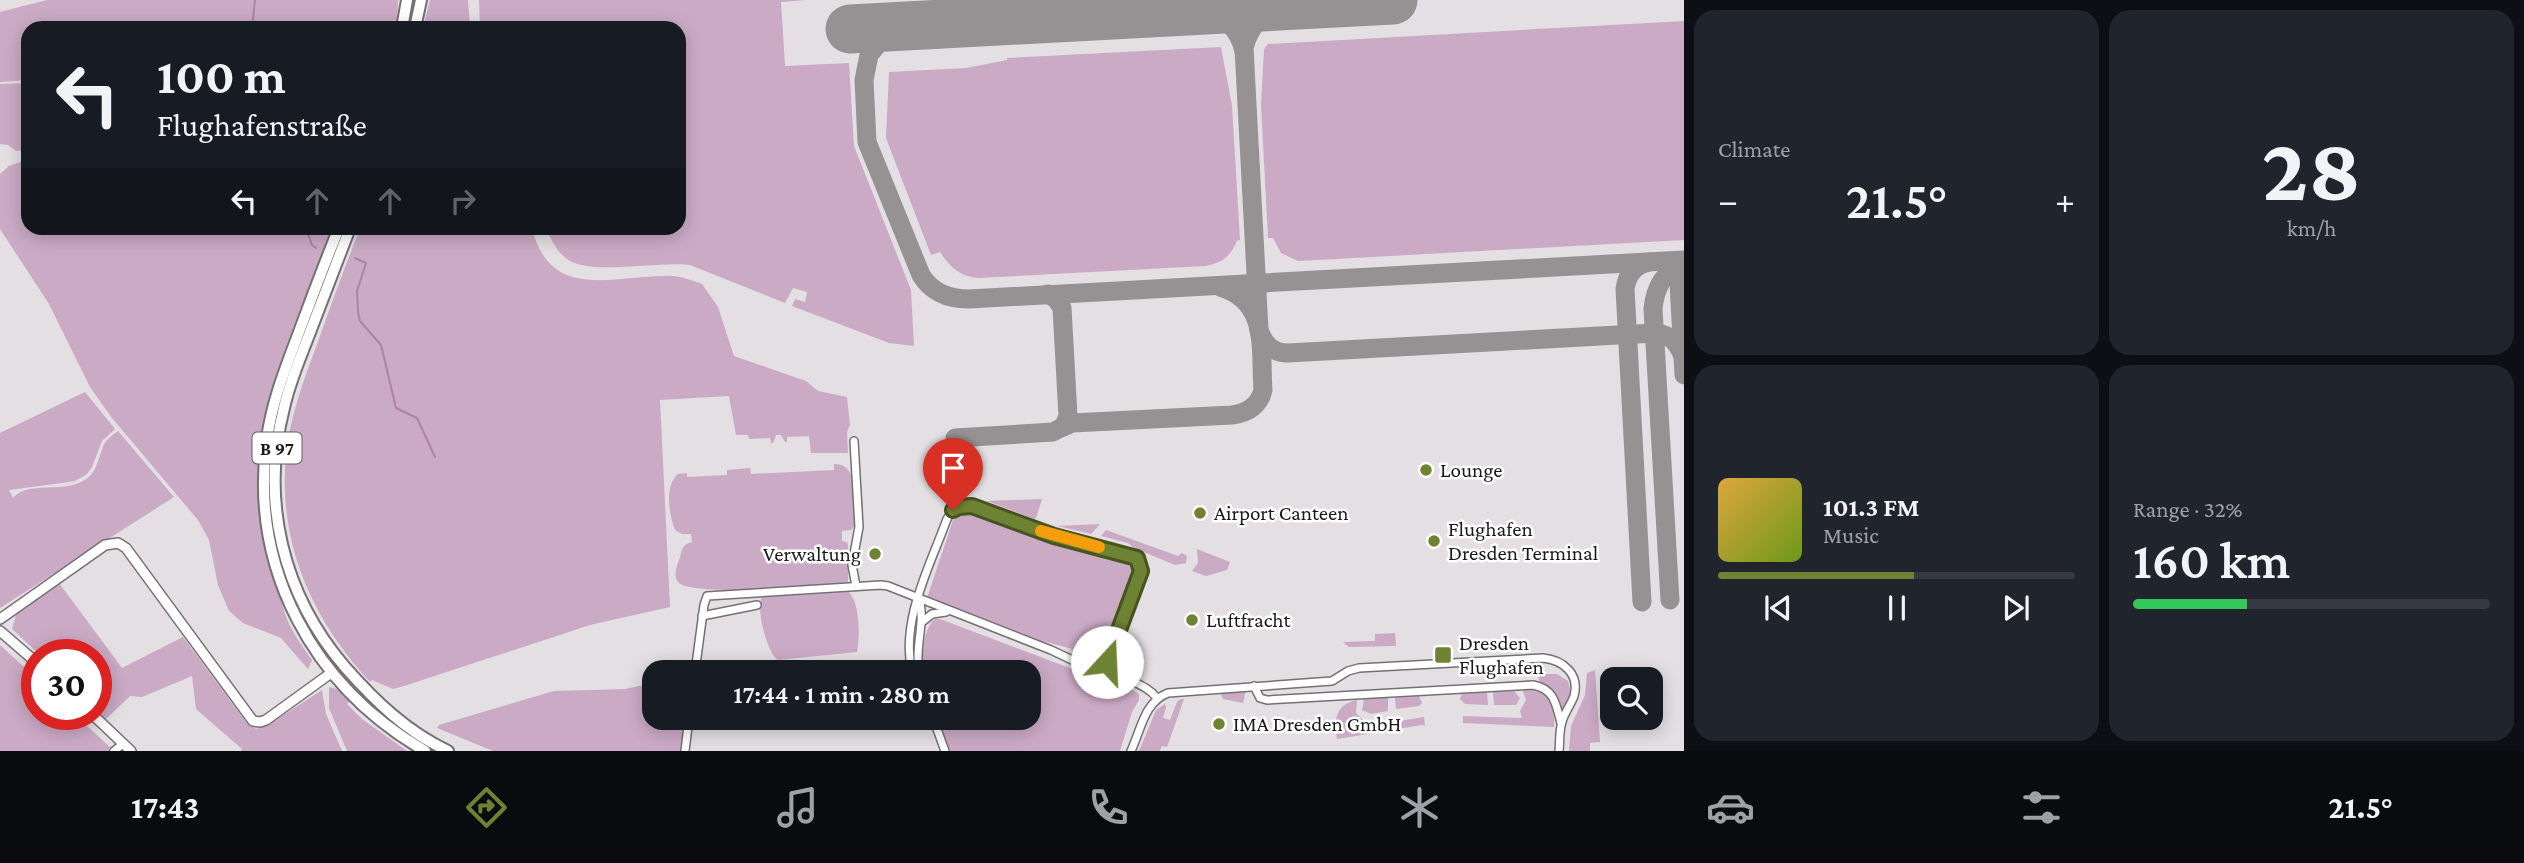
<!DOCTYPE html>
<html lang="en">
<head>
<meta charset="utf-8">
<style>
  :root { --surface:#171b24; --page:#20242c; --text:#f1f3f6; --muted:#9ea1a6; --line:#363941; --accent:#6d8232 }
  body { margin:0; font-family:"Crimson Pro",serif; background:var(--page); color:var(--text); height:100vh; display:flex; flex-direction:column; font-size:26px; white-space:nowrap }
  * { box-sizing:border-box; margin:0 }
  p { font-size:23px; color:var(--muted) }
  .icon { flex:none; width:38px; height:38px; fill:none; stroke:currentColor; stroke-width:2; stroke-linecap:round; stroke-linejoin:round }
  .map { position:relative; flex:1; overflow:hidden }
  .panel { display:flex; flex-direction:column; gap:10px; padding:10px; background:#0d0f14; width:840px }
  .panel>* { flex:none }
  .hud { position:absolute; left:21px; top:21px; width:665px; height:214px; border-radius:21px; box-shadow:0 4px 18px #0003; background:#171b24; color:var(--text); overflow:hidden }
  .tools { position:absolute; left:1600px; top:667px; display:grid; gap:14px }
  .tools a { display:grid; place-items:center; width:63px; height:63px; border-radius:14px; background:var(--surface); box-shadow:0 4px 18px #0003; font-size:35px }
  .speed { position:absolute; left:21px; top:639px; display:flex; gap:14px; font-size:35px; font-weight:700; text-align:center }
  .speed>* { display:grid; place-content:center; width:91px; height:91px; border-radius:50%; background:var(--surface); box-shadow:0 4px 18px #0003; line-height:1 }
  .speed .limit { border:10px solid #d22; background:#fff; color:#111 }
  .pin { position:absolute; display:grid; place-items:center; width:60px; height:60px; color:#fff; margin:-72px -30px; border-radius:50% 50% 50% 0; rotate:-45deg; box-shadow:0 0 7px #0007 }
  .pin .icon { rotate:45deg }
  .me { position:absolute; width:77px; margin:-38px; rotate:20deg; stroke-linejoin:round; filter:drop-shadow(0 0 5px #0008) }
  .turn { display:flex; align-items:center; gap:24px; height:147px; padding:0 21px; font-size:32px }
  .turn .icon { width:91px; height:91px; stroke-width:2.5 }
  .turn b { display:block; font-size:49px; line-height:60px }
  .lanes { display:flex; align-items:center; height:66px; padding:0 21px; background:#0003; justify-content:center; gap:35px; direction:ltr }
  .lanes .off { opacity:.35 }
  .big { font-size:52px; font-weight:600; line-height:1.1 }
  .panel .card { flex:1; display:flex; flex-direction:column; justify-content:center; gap:10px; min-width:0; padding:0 24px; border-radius:21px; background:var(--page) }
  .panel .dial { align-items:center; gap:0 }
  .dial b { font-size:91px; line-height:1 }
  .song { display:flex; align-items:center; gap:21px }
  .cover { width:84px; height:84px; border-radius:10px; background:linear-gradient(135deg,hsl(40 70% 55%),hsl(80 70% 35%)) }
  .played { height:7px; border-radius:4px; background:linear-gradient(90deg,var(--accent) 55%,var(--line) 55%) }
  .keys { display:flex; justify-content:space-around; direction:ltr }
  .heat { display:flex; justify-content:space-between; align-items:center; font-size:38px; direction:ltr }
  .charge { height:10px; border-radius:5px; background:linear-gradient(90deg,#34c759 32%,var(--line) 0) }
  .panel .tiles { flex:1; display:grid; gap:10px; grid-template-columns:repeat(2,1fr) }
  .trip { position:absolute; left:642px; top:660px; width:399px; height:70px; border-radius:21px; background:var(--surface); box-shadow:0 4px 18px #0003; font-weight:600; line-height:70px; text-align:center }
  .tabs { display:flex; height:112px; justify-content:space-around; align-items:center; background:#090b0e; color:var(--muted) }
  .tabs .icon { width:49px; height:49px }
  .tabs .active { color:var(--accent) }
  .tabs b { font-size:32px; color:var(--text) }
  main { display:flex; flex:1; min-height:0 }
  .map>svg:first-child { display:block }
</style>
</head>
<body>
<main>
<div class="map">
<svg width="1684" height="751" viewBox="0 0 1684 751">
  <rect width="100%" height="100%" fill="#e3dfe2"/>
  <g fill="#cbaac5">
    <polygon points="47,0 398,0 397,28 28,28 28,80 0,82 0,12"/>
    <polygon points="430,0 468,0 470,28 423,28"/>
    <path d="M479,0H806L781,2L785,66L849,63L854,146L911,290L914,346L889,343L792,306L795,299L805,302L807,292L793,288L785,303L690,265C659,261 589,276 567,259C556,251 551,239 546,228H679V28H480Z"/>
    <polygon points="1684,21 1684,240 1298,261 1281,253 1273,238 1268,238 1261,105 1264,49 1268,44"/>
    <path d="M1221,47L1232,106L1240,240L1237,241C1230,257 1222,263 1205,266L978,278C959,276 950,267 940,252L931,255L886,138L889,72L966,68L1007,60V58Z"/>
    <polygon points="28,83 28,150 16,151 8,145 0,144 0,84"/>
    <path d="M23,161H28V228H333C298,318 248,415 261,515C263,537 269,557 276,578C279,590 281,602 285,614C291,631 302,646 312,660L308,669L281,638L243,623L229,611L218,585L209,540L198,520L112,418L90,387L49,304L0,229V174L9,166Z"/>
    <path d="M360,228H532C550,301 611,276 665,276C678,275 690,280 702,284L718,307L734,356L806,381L818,391L847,397L850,425L847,432L848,453H811L809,436L787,437V442H785L781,435H776L773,443H771L770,438L749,439L748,435H736L729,396L660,400L670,607L590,625L404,686L393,689L372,680L370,682C311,618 278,543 286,455C290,417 303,382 316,347C330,307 345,267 360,228Z"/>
    <path d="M85,392L115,429L102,441L92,467L86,475L75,481L62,483L9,490L13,498C27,482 56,491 76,484C97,477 96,464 103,447C105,440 113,435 118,431L174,497L0,608V433Z"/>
    <path d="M834,464C861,463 854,507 855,525L851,530L842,531V541L847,542L848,546V584C825,588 692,596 679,583C672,576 677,566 680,557C682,549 683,544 692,542L691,534H682L675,530C669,514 664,486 678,474L687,473V477L727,475V470L750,468L751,474L834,470Z"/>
    <polygon points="1042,499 1036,518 1034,519 987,501"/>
    <polygon points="965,510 971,510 1048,539 1112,553 1134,562 1135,566 1100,659 1092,661 1084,658 1084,652 1023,636 927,598 953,520"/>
    <polygon points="1100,524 1091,534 1058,526"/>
    <polygon points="1106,530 1178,556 1182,553 1187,556 1186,563 1175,565 1134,548 1128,543 1101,536"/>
    <polygon points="1197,549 1230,562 1227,570 1206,576 1192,571 1198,563"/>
    <polygon points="59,583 122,668 183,637 246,722 256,729 268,725 322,690 326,714 342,751 241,751 242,749 196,709 192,676 142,697 130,696 105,720 96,711 96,654 39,654 12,629 16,615"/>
    <path d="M849,592C860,604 860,636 857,652L778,660C768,655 755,608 762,597Z"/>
    <path d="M935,619H940L1107,682L1122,684L1139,694V700L1132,712L1120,751H950L938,718H1029V672H924C922,656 922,630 935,619Z"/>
    <polygon points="1395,633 1396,646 1349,647 1343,642 1375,641 1375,634"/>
    <polygon points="0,645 37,679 37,714 74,714 111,748 109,751 0,751"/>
    <polygon points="1595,670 1600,742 1590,743 1590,751 1569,751 1571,726 1585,695 1587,673"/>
    <polygon points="1538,674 1557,674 1568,681 1571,693 1561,713 1556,696 1539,680"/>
    <polygon points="654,683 654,718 685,718 682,751 493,751 437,728 439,725 554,691 625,689"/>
    <polygon points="329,687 337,689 350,701 347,704 362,719 407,751 347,751 329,708"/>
    <path d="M1522,688C1551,687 1555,701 1554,727L1463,723V716L1522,718L1520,711L1526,700Z"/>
    <polygon points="1246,690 1243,703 1223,699 1221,695 1225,691"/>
    <polygon points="1514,691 1520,698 1516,705 1494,705 1493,692"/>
    <polygon points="1487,692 1488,705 1465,704 1460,699 1462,694"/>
    <polygon points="1419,696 1422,703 1419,706 1396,709 1395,698"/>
    <polygon points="1388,698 1388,711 1371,714 1362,710 1364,699"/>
    <polygon points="1181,699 1184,699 1167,747 1162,746 1160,751 1139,751 1156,710 1165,704 1166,708 1163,718 1170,720 1177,702"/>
    <path d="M1357,700L1356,713L1369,726L1424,717L1425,726L1422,725L1337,739C1334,719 1335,705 1357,700Z"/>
  </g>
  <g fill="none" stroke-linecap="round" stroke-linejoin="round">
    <g stroke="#ad83a6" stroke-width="2">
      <polyline points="252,28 255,0"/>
      <polyline points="306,228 312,245 316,248"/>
      <polyline points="355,258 366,263 357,291 358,312 360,321 381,345 396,408 417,418 435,457"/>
    </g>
    <g stroke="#969294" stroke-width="19">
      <path d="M1288,6C1265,9 1249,26 1244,48L1259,330C1264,344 1272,353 1288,353L1655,333C1670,334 1677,342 1683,356"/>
      <path d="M1196,11C1220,11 1240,28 1244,52"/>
      <path d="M919,26L898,29L882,39L869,55L864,80L867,142L921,275C932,293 949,299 969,299L1684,260"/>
      <polyline points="1684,270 1679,283 1684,375"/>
      <path d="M1063,427L1072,423L1232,415C1247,413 1259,406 1263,390C1260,349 1269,301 1220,287"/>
      <polyline points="955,438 1053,432 1064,426 1068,416 1062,308 1056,299 1048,294"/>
      <path d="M1670,600L1653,309C1655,288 1663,272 1684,263"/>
      <path d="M1642,602L1625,289C1627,274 1635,265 1649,262"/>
    </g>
    <polyline stroke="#969294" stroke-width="49" points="850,29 1393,0"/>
    <g stroke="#747073" stroke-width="10">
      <g id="minor">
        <polyline points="854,441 859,527 852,565 856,586"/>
        <polyline points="702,616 757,605"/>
        <polyline points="922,622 932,614 946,612"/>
        <path d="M1107,662C1119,681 1144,681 1157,698"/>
        <polyline points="695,672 704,605 707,596 881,585 888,586 1051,650 1106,676 1121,676"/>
        <path d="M912,672C900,621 930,566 947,519C953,508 960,506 972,506L1054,536L1137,558L1141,571L1107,662L1098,668H1091"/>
        <path d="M919,672C914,647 926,623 919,599"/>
        <path d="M1254,686L1260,698L1267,700L1533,685C1555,689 1556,705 1561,723"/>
        <polyline points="933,718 945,751"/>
        <polyline points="114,751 123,744"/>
        <polyline points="685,751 689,718"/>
        <path d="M1131,751C1141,730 1144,702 1168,693L1332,681L1348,671L1359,668L1543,658C1563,660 1580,674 1574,696C1571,705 1564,713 1562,722C1559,731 1560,742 1559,751"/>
      </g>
    </g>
    <g stroke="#747073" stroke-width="12">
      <g id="tertiary">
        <polyline points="0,619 105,545 118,543 126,548 253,721 260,722 266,720 331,673"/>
        <polyline points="0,631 37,663"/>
        <polyline points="92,714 131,751"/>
      </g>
    </g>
    <g stroke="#747073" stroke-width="14">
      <g id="primary">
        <polyline points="402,28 407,0"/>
        <polyline points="415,28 421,0"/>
        <path d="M339,228C325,262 312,297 299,332C286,367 272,401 267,439C249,569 313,686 425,751"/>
        <path d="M350,228C337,261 325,294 312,327C302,354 290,380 284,408C260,501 283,595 345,667C375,701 407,732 448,751"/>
      </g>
    </g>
    <use href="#minor" stroke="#fff" stroke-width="7"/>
    <use href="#tertiary" stroke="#fff" stroke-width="9"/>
    <use href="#primary" stroke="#fff" stroke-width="10"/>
  </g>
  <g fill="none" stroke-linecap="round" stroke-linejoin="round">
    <g stroke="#475420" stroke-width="18">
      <polyline id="route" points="953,510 959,507 972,506 1054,536 1137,558 1141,571 1107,662"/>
    </g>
    <use href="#route" stroke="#6d8232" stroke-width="12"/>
    <polyline stroke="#f59e0b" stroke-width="12" points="1041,531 1099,547"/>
  </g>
  <g fill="#6d8232" stroke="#fff" stroke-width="2.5">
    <circle cx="1426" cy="470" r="7"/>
    <circle cx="1200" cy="513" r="7"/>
    <circle cx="1434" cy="541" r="7"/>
    <circle cx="875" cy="554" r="7"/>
    <circle cx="1192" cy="620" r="7"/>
    <rect x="1434" y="646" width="18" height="18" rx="3.5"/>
    <circle cx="1219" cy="724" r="7"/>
  </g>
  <g text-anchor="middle" stroke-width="5" stroke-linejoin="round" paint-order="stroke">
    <rect fill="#fff" stroke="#5f5e5f" stroke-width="2" x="252.5" y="432.5" width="49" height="31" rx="5"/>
    <g font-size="19" font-weight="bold" fill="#1a191a">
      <text x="277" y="455">B 97</text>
    </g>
    <g font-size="21" fill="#1a191a" stroke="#fff" text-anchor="start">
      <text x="1440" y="477">Lounge</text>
      <text x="1214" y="520">Airport Canteen</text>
      <text x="1448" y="536">Flughafen<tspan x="1448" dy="24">Dresden Terminal</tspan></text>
      <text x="861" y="561" text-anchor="end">Verwaltung</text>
      <text x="1206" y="627">Luftfracht</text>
      <text x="1459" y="650">Dresden<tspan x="1459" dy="24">Flughafen</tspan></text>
      <text x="1233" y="731">IMA Dresden GmbH</text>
    </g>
  </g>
</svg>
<div class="tools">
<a><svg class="icon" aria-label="search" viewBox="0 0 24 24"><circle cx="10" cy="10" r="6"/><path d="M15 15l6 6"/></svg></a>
</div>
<div class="speed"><div class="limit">30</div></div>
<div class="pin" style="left:953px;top:510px;background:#d93025"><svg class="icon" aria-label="arrive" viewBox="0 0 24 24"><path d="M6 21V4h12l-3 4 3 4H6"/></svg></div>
<svg class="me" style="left:1107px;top:662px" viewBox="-20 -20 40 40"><circle r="19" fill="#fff"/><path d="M0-13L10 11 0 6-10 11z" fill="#6d8232"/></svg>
<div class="trip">17:44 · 1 min · 280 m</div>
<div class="hud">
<div class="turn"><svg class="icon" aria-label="left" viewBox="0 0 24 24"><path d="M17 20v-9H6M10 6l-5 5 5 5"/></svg><div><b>100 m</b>Flughafenstraße</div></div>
<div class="lanes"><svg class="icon" aria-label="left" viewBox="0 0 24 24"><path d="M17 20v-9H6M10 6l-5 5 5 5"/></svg><svg class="icon off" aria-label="ahead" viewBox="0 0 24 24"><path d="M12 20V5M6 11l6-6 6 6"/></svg><svg class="icon off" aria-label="ahead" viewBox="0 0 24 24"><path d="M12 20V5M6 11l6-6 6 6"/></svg><svg class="icon off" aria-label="right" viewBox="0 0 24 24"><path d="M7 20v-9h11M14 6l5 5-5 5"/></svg></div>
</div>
</div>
<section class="panel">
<div class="tiles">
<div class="card"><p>Climate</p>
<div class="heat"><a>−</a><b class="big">21.5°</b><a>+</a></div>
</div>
<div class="card dial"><b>28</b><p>km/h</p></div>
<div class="card">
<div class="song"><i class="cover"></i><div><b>101.3 FM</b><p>Music</p></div></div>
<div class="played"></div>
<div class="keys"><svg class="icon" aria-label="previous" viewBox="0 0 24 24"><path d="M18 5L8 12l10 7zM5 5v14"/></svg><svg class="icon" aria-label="pause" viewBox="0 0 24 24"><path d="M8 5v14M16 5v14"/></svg><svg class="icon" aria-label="next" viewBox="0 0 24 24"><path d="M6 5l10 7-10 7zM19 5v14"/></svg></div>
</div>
<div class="card"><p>Range · 32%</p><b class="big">160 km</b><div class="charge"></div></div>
</div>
</section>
</main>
<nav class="tabs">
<b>17:43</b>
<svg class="icon active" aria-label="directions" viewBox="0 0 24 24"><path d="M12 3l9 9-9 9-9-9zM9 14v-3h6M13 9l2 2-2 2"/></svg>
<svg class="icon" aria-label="music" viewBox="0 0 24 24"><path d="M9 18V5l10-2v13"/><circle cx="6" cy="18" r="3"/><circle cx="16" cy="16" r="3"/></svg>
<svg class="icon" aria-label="phone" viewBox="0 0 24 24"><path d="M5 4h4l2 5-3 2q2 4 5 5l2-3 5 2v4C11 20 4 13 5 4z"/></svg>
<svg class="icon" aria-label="climate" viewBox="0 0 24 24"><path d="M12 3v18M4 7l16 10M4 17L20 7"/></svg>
<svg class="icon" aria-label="car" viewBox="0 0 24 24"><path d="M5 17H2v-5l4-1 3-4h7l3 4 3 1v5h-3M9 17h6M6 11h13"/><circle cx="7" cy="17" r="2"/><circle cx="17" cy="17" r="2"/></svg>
<svg class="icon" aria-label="filters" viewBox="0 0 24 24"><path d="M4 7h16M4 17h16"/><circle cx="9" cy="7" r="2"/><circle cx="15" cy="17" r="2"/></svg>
<b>21.5°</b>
</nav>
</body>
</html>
